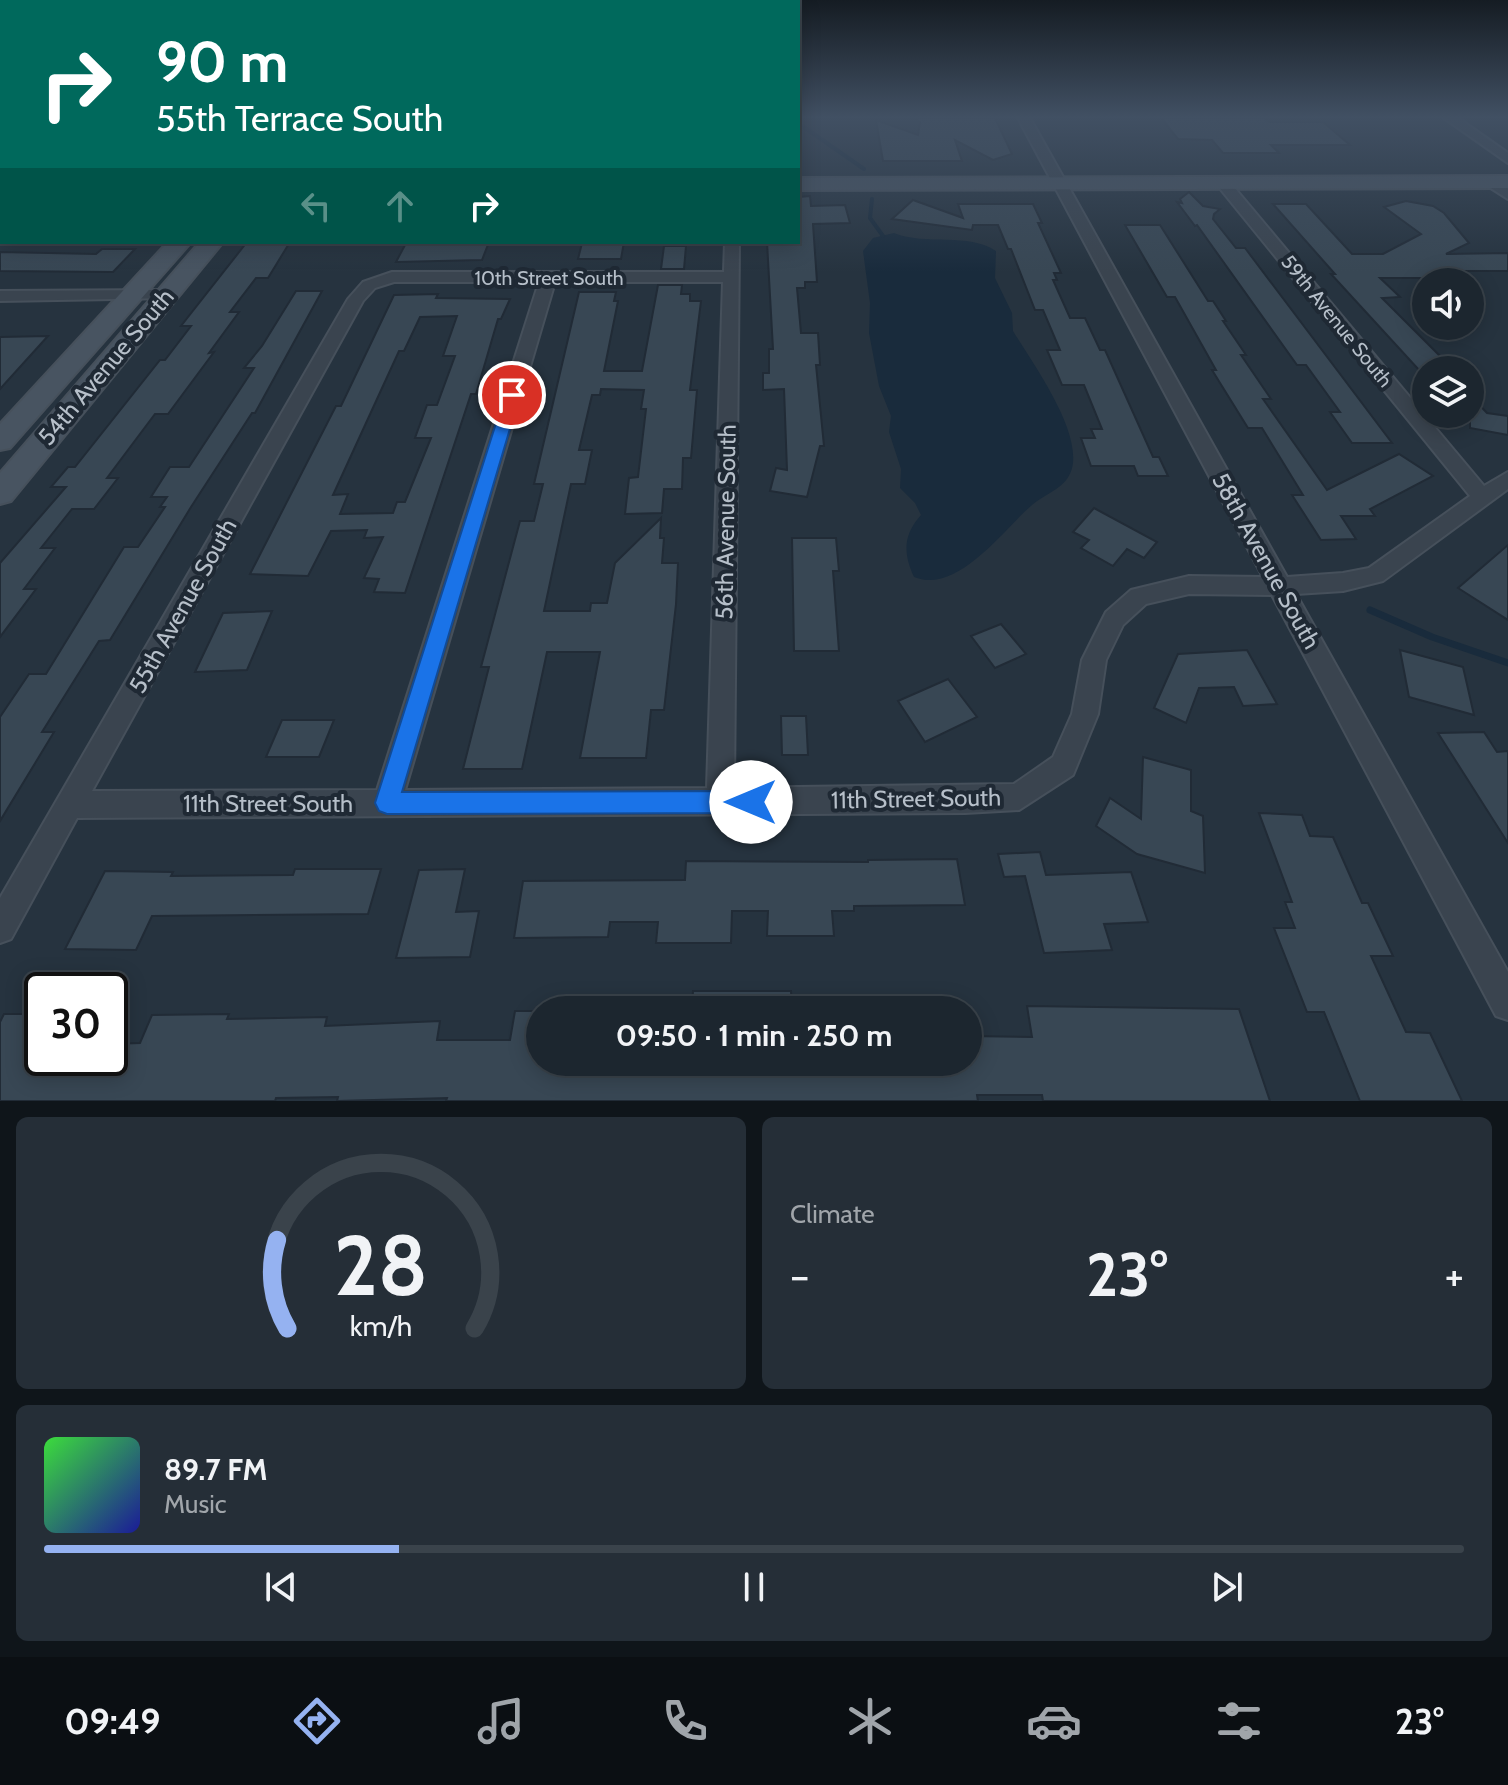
<!DOCTYPE html>
<html lang="en">
<head>
<meta charset="utf-8">
<style>
  :root { --surface:#1c262f; --page:#252e37; --text:#f1f3f6; --muted:#a0a5aa; --line:#3a434b; --accent:#95b2f1 }
  body { margin:0; font-family:Cabin,sans-serif; background:var(--page); color:var(--text); height:100vh; display:flex; flex-direction:column; font-size:30px; white-space:nowrap }
  * { box-sizing:border-box; margin:0 }
  p { font-size:26px; color:var(--muted) }
  .icon { flex:none; width:44px; height:44px; fill:none; stroke:currentColor; stroke-width:2; stroke-linecap:round; stroke-linejoin:round }
  .map { position:relative; height:1101px; overflow:hidden }
  .panel { display:flex; flex-direction:column; gap:16px; padding:16px; background:#0f151a; flex:1 }
  .panel>* { flex:none }
  .banner { position:absolute; left:0px; top:0px; width:800px; height:244px; box-shadow:0 4px 20px #0003,0 0 0 2px var(--line); background:#00695c; color:#fff; overflow:hidden }
  .buttons { position:absolute; left:1412px; top:268px; display:grid; gap:16px }
  .buttons a { display:grid; place-items:center; width:72px; height:72px; border-radius:50%; background:var(--surface); box-shadow:0 4px 20px #0003,0 0 0 2px var(--line); font-size:40px }
  .speed { position:absolute; left:24px; top:972px; display:flex; gap:16px; font-size:40px; font-weight:700; text-align:center }
  .speed>* { display:grid; place-content:center; width:104px; height:104px; border-radius:50%; background:var(--surface); box-shadow:0 4px 20px #0003,0 0 0 2px var(--line); line-height:1 }
  .speed .limit { border:4px solid #111; border-radius:12px; background:#fff; color:#111 }
  .pin { position:absolute; display:grid; place-items:center; width:68px; height:68px; color:#fff; margin:-34px; border:4px solid #fff; border-radius:50%; box-shadow:0 2px 8px #0007 }
  .me { position:absolute; width:88px; margin:-44px; rotate:270deg; stroke-linejoin:round; filter:drop-shadow(0 0 6px #0008) }
  .turn { display:flex; align-items:center; gap:28px; height:168px; padding:0 24px; font-size:36px }
  .turn .icon { width:104px; height:104px; stroke-width:2.5 }
  .turn b { display:block; font-size:56px; line-height:68px }
  .lanes { display:flex; align-items:center; height:76px; padding:0 24px; background:#0003; justify-content:center; gap:40px; direction:ltr }
  .lanes .off { opacity:.35 }
  .big { font-size:60px; font-weight:800; line-height:1.1 }
  .panel .widget { flex:1; display:flex; flex-direction:column; justify-content:center; gap:12px; min-width:0; padding:0 28px; border-radius:12px; background:var(--page) }
  .panel .dial { align-items:center; gap:0 }
  .dial svg { height:208px; overflow:visible; fill:none; stroke:var(--line); stroke-width:7; stroke-linecap:round; text-anchor:middle }
  .dial text { fill:var(--text); stroke:none }
  .song { display:flex; align-items:center; gap:24px }
  .cover { width:96px; height:96px; border-radius:12px; background:linear-gradient(135deg,hsl(120 70% 55%),hsl(240 70% 35%)) }
  .played { height:8px; border-radius:4px; background:linear-gradient(90deg,var(--accent) 25%,var(--line) 25%) }
  .keys { display:flex; justify-content:space-around; direction:ltr }
  .heat { display:flex; justify-content:space-between; align-items:center; font-size:44px; direction:ltr }
  .panel .tiles { flex:1; display:grid; gap:16px; grid-template-columns:1fr 1fr }
  .widget:last-child { grid-column:span 2 }
  .trip { position:absolute; left:526px; top:996px; width:456px; height:80px; border-radius:40px; background:var(--surface); box-shadow:0 4px 20px #0003,0 0 0 2px var(--line); font-weight:800; line-height:80px; text-align:center }
  .tabs { display:flex; height:128px; justify-content:space-around; align-items:center; background:#0b0f13; color:var(--muted) }
  .tabs .icon { width:56px; height:56px }
  .tabs .current { color:var(--accent) }
  .tabs b { font-size:36px; color:var(--text) }
  .map>svg:first-child { display:block }
</style>
</head>
<body>
<div class="map">
<svg width="1508" height="1101" viewBox="0 0 1508 1101">
  <rect width="100%" height="100%" fill="#26333f"/>
  <path fill="#192b3c" d="M894,233C926,246 968,232 996,251L995,278L1012,313L1013,331C1033,364 1077,424 1073,463C1070,488 1047,492 1032,505C1004,529 957,595 914,577C903,553 903,535 921,515L915,503L900,488L901,469L889,432L891,416L879,386L869,333L870,303L863,251L873,238Z"/>
  <g fill="none" stroke-linecap="round" stroke-linejoin="round">
    <g stroke="#192b3c" stroke-width="4">
      <polyline points="798,123 864,169"/>
      <polyline points="872,199 870,218 883,236"/>
    </g>
    <polyline stroke="#192b3c" stroke-width="7" points="1370,610 1432,637 1508,663"/>
  </g>
  <g fill="#384754" stroke="#212b36" stroke-width="2" fill-rule="evenodd">
    <polygon points="913,118 995,118 1012,154 993,160 955,140 962,161 883,161 876,120 918,135 920,122"/>
    <polygon points="1161,118 1264,118 1269,122 1323,122 1350,145 1271,145 1279,153 1223,153 1212,140 1178,139"/>
    <polygon points="1189,192 1203,206 1220,209 1214,214 1213,219 1236,248 1245,248 1392,443 1352,443 1330,412 1340,412 1306,365 1297,365 1197,225 1195,226 1177,202 1182,203 1180,199"/>
    <polygon points="810,196 811,206 845,205 850,223 813,224 817,282 805,282 805,288 797,288 801,333 818,333 820,365 816,365 824,446 820,446 807,497 770,491 776,468 787,470 784,389 763,390 763,373 769,373 769,349 773,349 767,242 798,242 798,197"/>
    <polygon points="913,200 963,218 958,204 1033,204 1042,223 1038,223 1061,273 1054,273 1057,280 1053,280 1070,318 1085,318 1100,350 1105,350 1153,457 1159,457 1168,476 1138,476 1134,466 1091,466 1081,438 1095,438 1091,429 1102,429 1084,385 1062,385 1047,350 1060,350 1043,310 1035,310 1011,249 1008,249 998,225 973,225 972,230 892,219"/>
    <polygon points="1406,201 1433,206 1444,213 1469,243 1446,254 1508,253 1508,271 1462,271 1469,278 1380,278 1400,297 1382,298 1446,362 1438,362 1446,370 1419,370 1331,274 1335,274 1273,204 1306,204 1352,254 1383,254 1421,234 1384,207"/>
    <polygon points="1125,225 1160,225 1208,301 1213,301 1226,321 1223,321 1246,355 1241,355 1271,399 1263,399 1327,490 1399,454 1433,476 1370,509 1375,516 1341,516 1356,539 1321,540 1292,495 1303,495 1262,428 1248,428 1212,370 1216,370 1175,297 1167,297"/>
    <polygon points="247,242 290,242 268,278 256,278 230,312 239,312 209,353 214,352 168,414 155,414 107,478 118,478 94,509 72,509 41,548 55,548 24,589 36,589 0,637 0,563 66,487 51,487 68,467 75,467 160,360 165,360 191,326 181,326"/>
    <polygon points="418,242 489,242 482,260 396,262 405,245"/>
    <polygon points="624,242 621,259 578,259 582,243"/>
    <polygon points="664,246 686,246 684,269 661,269"/>
    <polygon points="102,249 135,249 113,272 0,271 0,252 96,254"/>
    <polygon points="658,285 682,285 681,294 690,294 690,301 701,301 690,390 697,390 691,458 683,458 682,489 664,489 662,513 625,514 629,478 638,477 646,409 641,409 644,390 601,389 600,395 592,395 579,450 592,450 585,484 571,484 544,611 590,611 591,603 607,603 615,563 661,518 660,538 664,538 662,563 678,563 676,604 664,710 651,710 646,758 580,758 600,652 547,652 522,769 463,769 489,667 481,667 520,521 534,521 543,484 534,484 579,292 616,292 614,301 618,301 604,371 642,371"/>
    <polygon points="296,291 322,291 255,413 252,413 191,507 110,640 99,641 42,732 54,732 0,821 0,717 29,674 46,674 124,547 138,547 165,507 160,507 167,497 151,497 170,467 189,467 254,368 244,368 262,346"/>
    <path d="M438,294L436,298L510,299L501,319H498L476,394H471L405,593L374,592L379,579L364,578L383,537L364,538L367,530L331,531L308,576L250,574L336,406H341L394,295ZM457,316L443,356H455L437,405H427L415,438H431L405,502H397L393,513L340,514L348,494L333,495L399,351H404L420,317Z"/>
    <polygon points="48,336 0,389 0,337"/>
    <polygon points="1470,395 1487,413 1508,416 1508,435 1470,428"/>
    <polygon points="1094,508 1157,542 1144,558 1127,549 1113,566 1081,548 1089,540 1073,532"/>
    <polygon points="792,538 836,538 839,571 833,571 839,651 794,651"/>
    <polygon points="1508,545 1508,620 1458,588"/>
    <polygon points="272,611 247,670 195,672 223,613"/>
    <polygon points="1001,624 1026,654 995,668 971,636"/>
    <polygon points="1247,650 1277,704 1243,706 1234,687 1199,688 1186,723 1154,708 1178,654"/>
    <polygon points="1400,650 1463,667 1474,715 1409,697"/>
    <polygon points="948,679 977,717 925,742 898,701"/>
    <polygon points="781,716 806,716 808,755 782,755"/>
    <polygon points="282,720 334,720 319,757 266,757"/>
    <polygon points="1484,732 1497,752 1508,751 1508,843 1438,733"/>
    <polygon points="1143,757 1191,770 1191,811 1203,816 1205,873 1137,854 1096,826 1110,798 1141,819"/>
    <polygon points="1259,813 1302,815 1310,836 1333,837 1362,903 1368,903 1393,956 1371,956 1406,1032 1430,1033 1462,1101 1360,1101 1324,1012 1307,1012 1274,928 1295,928 1285,902 1292,902"/>
    <polygon points="1040,852 1046,875 1131,872 1148,922 1104,924 1112,950 1044,953 1025,876 1004,877 998,854"/>
    <polygon points="957,859 965,905 854,906 854,911 832,911 834,936 767,936 768,911 732,911 731,943 656,943 658,922 610,922 608,937 514,938 523,881 685,880 686,861 868,862 868,860"/>
    <polygon points="295,869 381,869 368,914 152,916 136,950 65,949 105,871 173,872 171,876 293,875"/>
    <polygon points="465,869 456,912 479,911 470,957 396,958 419,870"/>
    <polygon points="693,991 791,991 792,1010 692,1010"/>
    <polygon points="1027,1006 1239,1009 1270,1101 1043,1101 1042,1095 977,1095 978,1101 446,1101 447,1098 337,1101 338,1097 276,1098 275,1101 0,1101 0,1022 4,1014 42,1014 42,1058 110,1058 110,1044 140,1043 152,1015 229,1014 227,1019 327,1017 325,1026 440,1021 437,1040 510,1040 515,1011 540,1011 540,1062 968,1062 968,1036 1032,1037"/>
  </g>
  <g fill="none" stroke-linecap="round" stroke-linejoin="round">
    <g stroke="#46505b" stroke-width="4">
      <g id="street">
        <path d="M1018,118H1030L1287,577L1343,573L1369,568L1470,496L1218,186V180H1228L1484,486L1508,472V489L1383,581L1343,591L1296,594L1508,972V1020L1496,1016L1272,595L1189,594L1146,604L1123,625L1106,660L1098,714L1073,775L1019,810L965,813L77,818L11,939L0,943V898L348,299L363,282L392,272H724L725,242H739L734,788L1014,784L1053,757L1072,714L1082,660L1106,612L1131,590L1189,576L1263,577ZM394,282H539L377,790L92,791L363,301L375,288ZM555,282H723L707,788L405,790Z"/>
        <polygon points="1444,118 1458,118 1508,153 1508,163"/>
        <polygon points="1486,179 1496,179 1508,188 1508,199 1486,185"/>
        <polygon points="166,290 174,295 172,298 0,301 0,291"/>
      </g>
    </g>
    <g stroke="#46505b" stroke-width="4">
      <g id="secondary">
        <polygon points="1508,176 1508,188 798,190 798,178"/>
        <rect x="0" y="180" width="2" height="12"/>
        <polygon points="168,242 191,242 10,448 0,450 0,424"/>
        <polygon points="200,242 223,242 11,501 0,504 0,473"/>
      </g>
    </g>
    <use href="#street" fill="#3a444f" fill-rule="evenodd"/>
    <use href="#secondary" fill="#485461" fill-rule="evenodd"/>
  </g>
  <linearGradient id="sky" x2="0" y2="1"><stop stop-color="#151c23"/><stop offset="0.43" stop-color="#415063"/><stop offset="1" stop-color="#415063" stop-opacity="0"/></linearGradient>
  <rect width="1508" height="272" fill="url(#sky)"/>
  <polygon fill="#1a73e8" stroke="#114b97" stroke-width="2" points="512,390 520,395 402,792 751,791 759,794 762,802 759,809 751,813 387,814 379,811 375,803 505,395"/>
  <g text-anchor="middle" stroke-width="8" stroke-linejoin="round" paint-order="stroke">
    <g font-size="20" fill="#b6bfc9" stroke="#1f2934">
      <text x="549" y="285">10th Street South</text>
      <text transform="translate(1337 321) rotate(51)" y="7">59th Avenue South</text>
    </g>
    <g font-size="24" fill="#b6bfc9" stroke="#1f2934">
      <text transform="translate(106 367) rotate(-50)" y="8">54th Avenue South</text>
      <text transform="translate(726 522) rotate(-89)" y="8">56th Avenue South</text>
      <text transform="translate(1266 561) rotate(61)" y="8">58th Avenue South</text>
      <text transform="translate(183 606) rotate(-61)" y="8">55th Avenue South</text>
      <text transform="translate(916 799) rotate(-1)" y="8">11th Street South</text>
      <text x="268" y="812">11th Street South</text>
    </g>
  </g>
</svg>
<div class="buttons">
<a><svg class="icon" aria-label="sound" viewBox="0 0 24 24"><path d="M4 9h4l5-4v14l-5-4H4zM17 9q2 3 0 6"/></svg></a>
<a><svg class="icon" aria-label="layers" viewBox="0 0 24 24"><path d="M12 4l9 5-9 5-9-5zM3 14l9 5 9-5"/></svg></a>
</div>
<div class="speed"><div class="limit">30</div></div>
<div class="pin" style="left:512px;top:395px;background:#d93025"><svg class="icon" aria-label="arrive" viewBox="0 0 24 24"><path d="M6 21V4h12l-3 4 3 4H6"/></svg></div>
<svg class="me" style="left:751px;top:802px" viewBox="-20 -20 40 40"><circle r="19" fill="#fff"/><path d="M0-13L10 11 0 6-10 11z" fill="#1a73e8"/></svg>
<div class="trip">09:50 · 1 min · 250 m</div>
<div class="banner">
<div class="turn"><svg class="icon" aria-label="right" viewBox="0 0 24 24"><path d="M7 20v-9h11M14 6l5 5-5 5"/></svg><div><b>90 m</b>55th Terrace South</div></div>
<div class="lanes"><svg class="icon off" aria-label="left" viewBox="0 0 24 24"><path d="M17 20v-9H6M10 6l-5 5 5 5"/></svg><svg class="icon off" aria-label="ahead" viewBox="0 0 24 24"><path d="M12 20V5M6 11l6-6 6 6"/></svg><svg class="icon" aria-label="right" viewBox="0 0 24 24"><path d="M7 20v-9h11M14 6l5 5-5 5"/></svg></div>
</div>
</div>
<section class="panel">
<div class="tiles">
<div class="widget dial"><svg viewBox="0 0 100 80">
<path d="M14 69A42 42 0 1 1 86 69"/>
<path d="M14 69A42 42 0 0 1 10 35" stroke="#95b2f1"/>
<text x="50" y="56" font-size="32" font-weight="700">28</text>
<text x="50" y="72" font-size="11">km/h</text>
</svg></div>
<div class="widget"><p>Climate</p>
<div class="heat"><a>−</a><b class="big">23°</b><a>+</a></div>
</div>
<div class="widget">
<div class="song"><i class="cover"></i><div><b>89.7 FM</b><p>Music</p></div></div>
<div class="played"></div>
<div class="keys"><svg class="icon" aria-label="previous" viewBox="0 0 24 24"><path d="M18 5L8 12l10 7zM5 5v14"/></svg><svg class="icon" aria-label="pause" viewBox="0 0 24 24"><path d="M8 5v14M16 5v14"/></svg><svg class="icon" aria-label="next" viewBox="0 0 24 24"><path d="M6 5l10 7-10 7zM19 5v14"/></svg></div>
</div>
</div>
</section>
<nav class="tabs">
<b>09:49</b>
<svg class="icon current" aria-label="directions" viewBox="0 0 24 24"><path d="M12 3l9 9-9 9-9-9zM9 14v-3h6M13 9l2 2-2 2"/></svg>
<svg class="icon" aria-label="music" viewBox="0 0 24 24"><path d="M9 18V5l10-2v13"/><circle cx="6" cy="18" r="3"/><circle cx="16" cy="16" r="3"/></svg>
<svg class="icon" aria-label="phone" viewBox="0 0 24 24"><path d="M5 4h4l2 5-3 2q2 4 5 5l2-3 5 2v4C11 20 4 13 5 4z"/></svg>
<svg class="icon" aria-label="climate" viewBox="0 0 24 24"><path d="M12 3v18M4 7l16 10M4 17L20 7"/></svg>
<svg class="icon" aria-label="car" viewBox="0 0 24 24"><path d="M5 17H2v-5l4-1 3-4h7l3 4 3 1v5h-3M9 17h6M6 11h13"/><circle cx="7" cy="17" r="2"/><circle cx="17" cy="17" r="2"/></svg>
<svg class="icon" aria-label="filters" viewBox="0 0 24 24"><path d="M4 7h16M4 17h16"/><circle cx="9" cy="7" r="2"/><circle cx="15" cy="17" r="2"/></svg>
<b>23°</b>
</nav>
</body>
</html>
